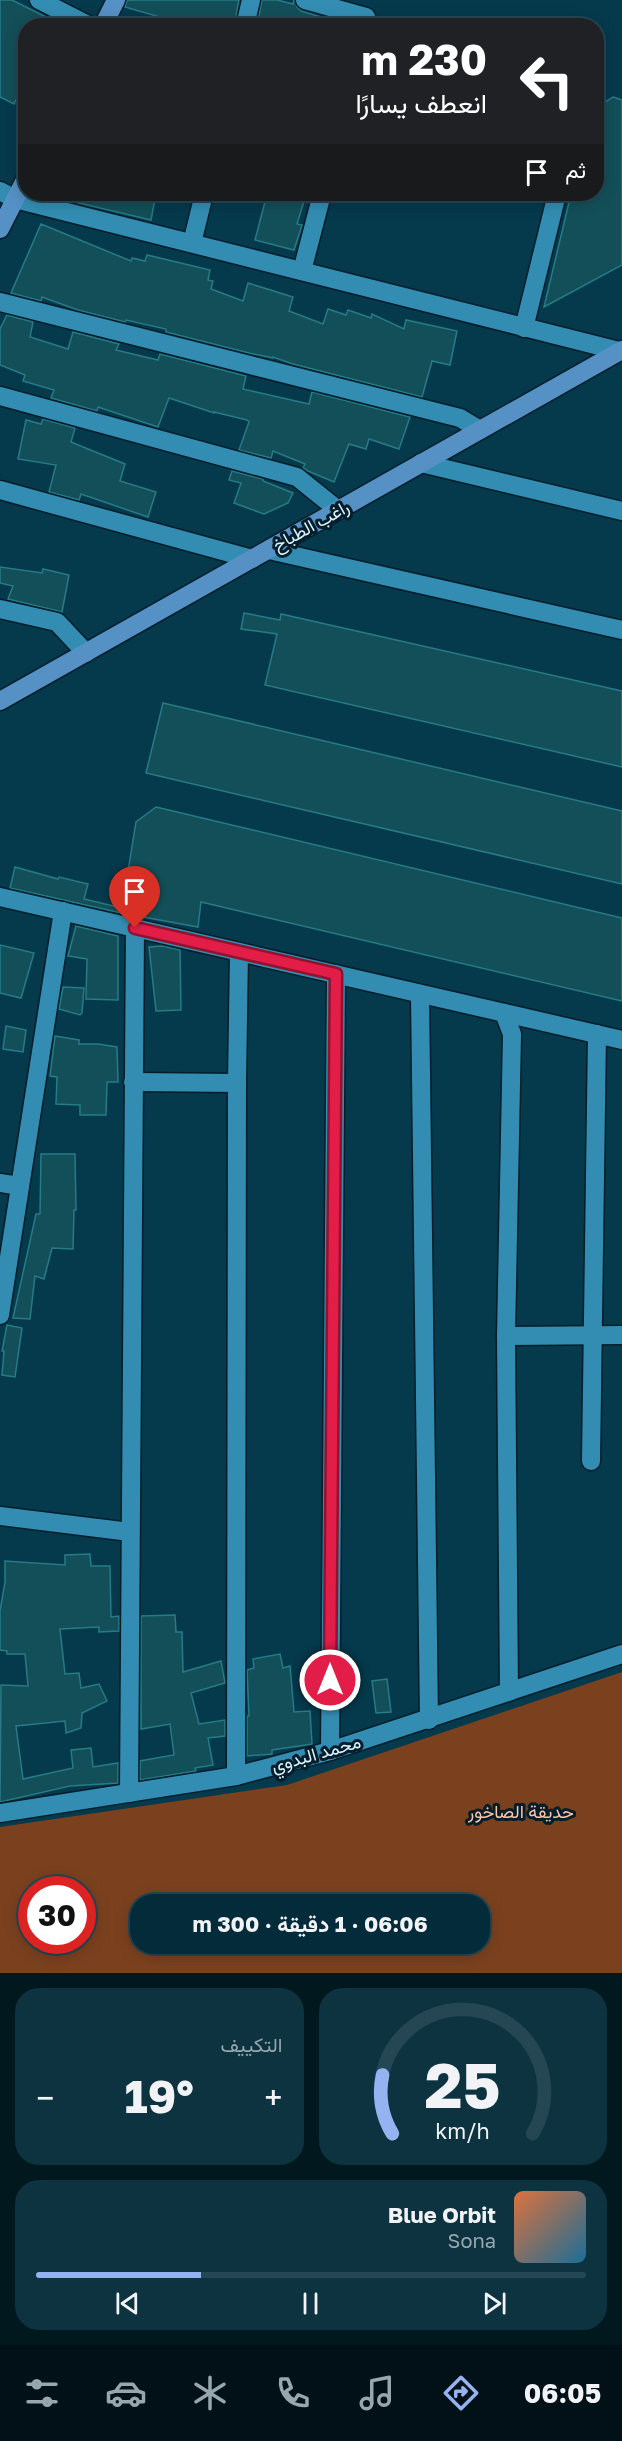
<!DOCTYPE html>
<html lang="ar">
<head>
<meta charset="utf-8">
<style>
  :root { --surface:#042b39; --page:#0d3341; --text:#f1f3f6; --muted:#97a7ae; --line:#254753; --accent:#95b2f1 }
  body { margin:0; font-family:"Golos Text",Vazirmatn,sans-serif; background:var(--page); color:var(--text); direction:rtl; height:100vh; display:flex; flex-direction:column; font-size:22px; white-space:nowrap }
  * { box-sizing:border-box; margin:0 }
  p { font-size:20px; color:var(--muted) }
  .icon { flex:none; width:33px; height:33px; fill:none; stroke:currentColor; stroke-width:2; stroke-linecap:round; stroke-linejoin:round }
  .map { position:relative; height:1973px; overflow:hidden; direction:ltr }
  .drawer { display:flex; flex-direction:column; gap:15px; padding:15px; background:#02181f; flex:1 }
  .drawer>* { flex:none }
  .banner { position:absolute; left:18px; top:18px; width:586px; height:183px; border-radius:24px; box-shadow:0 3px 15px #0003,0 0 0 2px var(--line); direction:rtl; background:#202124; color:#fff; overflow:hidden }
  .speed { position:absolute; left:18px; top:1876px; display:flex; gap:12px; font-size:30px; font-weight:700; text-align:center }
  .speed>* { display:grid; place-content:center; width:78px; height:78px; border-radius:50%; background:var(--surface); box-shadow:0 3px 15px #0003,0 0 0 2px var(--line); line-height:1 }
  .speed .limit { border:9px solid #d22; background:#fff; color:#111 }
  .pin { position:absolute; display:grid; place-items:center; width:51px; height:51px; color:#fff; margin:-62px -26px; border-radius:50% 50% 50% 0; rotate:-45deg; box-shadow:0 0 6px #0007 }
  .pin .icon { rotate:45deg }
  .me { position:absolute; width:66px; margin:-33px; rotate:0deg; stroke-linejoin:round; filter:drop-shadow(0 0 4px #0008) }
  .turn { display:flex; align-items:center; gap:21px; height:126px; padding:0 18px; font-size:27px }
  .turn .icon { width:78px; height:78px; stroke-width:2.5 }
  .turn b { display:block; font-size:42px; line-height:51px }
  .then { display:flex; align-items:center; height:57px; padding:0 18px; background:#0003; gap:12px; font-size:22px }
  .big { font-size:45px; font-weight:700; line-height:1.1 }
  .drawer .card { flex:1; display:flex; flex-direction:column; justify-content:center; gap:9px; min-width:0; padding:0 21px; border-radius:24px; background:var(--page) }
  .drawer .dial { align-items:center; gap:0 }
  .dial svg { height:156px; overflow:visible; fill:none; stroke:var(--line); stroke-width:7; stroke-linecap:round; text-anchor:middle }
  .dial text { fill:var(--text); stroke:none }
  .song { display:flex; align-items:center; gap:18px }
  .cover { width:72px; height:72px; border-radius:9px; background:linear-gradient(135deg,hsl(20 70% 55%),hsl(200 70% 35%)) }
  .played { height:6px; border-radius:3px; background:linear-gradient(90deg,var(--accent) 30%,var(--line) 30%) }
  .keys { display:flex; justify-content:space-around; direction:ltr }
  .heat { display:flex; justify-content:space-between; align-items:center; font-size:33px; direction:ltr }
  .drawer .tiles { flex:1; display:grid; gap:15px; grid-template-columns:1fr 1fr }
  .card:last-child { grid-column:span 2 }
  .trip { position:absolute; left:130px; top:1894px; width:360px; height:60px; border-radius:24px; background:var(--surface); box-shadow:0 3px 15px #0003,0 0 0 2px var(--line); font-weight:700; line-height:60px; text-align:center; direction:rtl }
  .tab-bar { display:flex; height:96px; justify-content:space-around; align-items:center; background:#021117; color:var(--muted) }
  .tab-bar .icon { width:42px; height:42px }
  .tab-bar .on { color:var(--accent) }
  .tab-bar b { font-size:27px; color:var(--text) }
  .map>svg:first-child { display:block }
</style>
</head>
<body>
<div class="map">
<svg width="622" height="1973" viewBox="0 0 622 1973">
  <rect width="100%" height="100%" fill="#05394c"/>
  <path fill="#7b411f" fill-rule="evenodd" d="M622,1672V1973H0V1827L287,1785ZM32,1890H82V1941H32ZM141,1905H480V1944H141Z"/>
  <g fill="#134f58" stroke="#267b87" stroke-width="1.5">
    <polygon points="0,0 12,0 64,26 26,26 26,102 17,98 14,104 0,97"/>
    <polygon points="127,0 239,0 234,26 191,26 125,7"/>
    <polygon points="262,0 277,0 293,4 294,0 297,7 301,11 351,26 257,26"/>
    <polygon points="613,97 622,100 622,265 544,307 571,194 597,194 597,107"/>
    <polygon points="53,194 156,194 151,220 53,197"/>
    <polygon points="267,194 276,194 304,201 297,224 302,225 294,250 255,240"/>
    <polygon points="41,224 131,261 132,258 145,261 147,255 210,270 208,280 213,281 211,289 243,301 248,283 293,297 289,311 323,324 328,309 346,315 348,310 371,318 372,314 404,329 406,320 457,331 450,365 432,361 422,397 293,364 273,357 273,358 249,353 166,332 166,329 126,320 125,322 78,310 42,297 41,301 11,293"/>
    <polygon points="7,315 33,322 30,337 68,349 73,332 119,344 116,350 158,360 160,354 246,376 243,389 309,404 312,392 410,417 399,449 369,439 366,449 349,444 334,482 308,471 303,468 305,464 273,451 271,458 239,450 249,422 247,420 214,412 214,413 169,398 158,427 98,407 97,411 51,398 54,390 23,381 25,375 0,365 0,329"/>
    <polygon points="43,419 75,428 71,442 125,464 120,481 156,492 148,517 81,494 79,500 49,492 56,465 18,459 26,420 41,424"/>
    <polygon points="232,471 263,479 263,481 293,493 288,503 264,514 234,503 241,483 229,480"/>
    <polygon points="0,567 42,573 43,569 69,575 62,612 8,599 13,586 0,583"/>
    <polygon points="244,613 280,620 281,614 622,691 622,767 265,685 277,634 241,629"/>
    <polygon points="163,703 622,811 622,884 146,773"/>
    <polygon points="156,807 622,918 622,1001 201,902 198,927 121,913 10,888 15,867 58,879 59,877 88,884 84,899 122,908 136,822"/>
    <polygon points="76,926 118,936 118,1000 86,999 87,959 68,956"/>
    <polygon points="0,945 34,953 21,998 0,993"/>
    <polygon points="163,946 180,950 181,1010 156,1011 149,947"/>
    <polygon points="63,987 84,988 82,1013 80,1015 59,1009"/>
    <polygon points="6,1026 26,1030 23,1052 3,1049"/>
    <polygon points="55,1036 79,1040 79,1044 98,1044 117,1047 118,1082 107,1082 106,1115 80,1115 80,1105 56,1104 57,1077 50,1076"/>
    <polygon points="41,1154 75,1154 76,1210 74,1210 73,1249 52,1248 44,1279 35,1276 30,1319 13,1318 36,1214 40,1214"/>
    <polygon points="7,1325 22,1328 15,1377 2,1375 4,1351 2,1351"/>
    <polygon points="90,1554 91,1566 110,1566 111,1617 119,1616 119,1631 99,1632 99,1627 60,1629 65,1674 79,1673 81,1688 99,1684 107,1701 82,1713 81,1728 66,1733 65,1721 16,1726 23,1779 73,1768 71,1750 91,1748 93,1767 118,1763 118,1783 70,1786 0,1802 1,1685 28,1686 25,1654 7,1654 7,1651 0,1650 0,1611 5,1582 5,1561 65,1565 65,1555"/>
    <polygon points="175,1615 176,1632 182,1632 183,1672 221,1661 225,1683 191,1693 199,1724 225,1720 225,1736 208,1738 213,1765 195,1768 196,1771 140,1780 140,1761 174,1755 170,1724 141,1729 141,1616"/>
    <polygon points="280,1654 283,1668 290,1666 294,1712 310,1711 312,1744 272,1750 272,1754 247,1756 247,1716 249,1716 247,1670 254,1668 253,1659"/>
    <polygon points="387,1679 391,1712 376,1713 372,1681"/>
  </g>
  <g fill="none" stroke-linecap="round" stroke-linejoin="round">
    <g stroke="#031e2a" stroke-width="21">
      <g id="street">
        <polyline points="39,0 90,26"/>
        <polyline points="305,0 366,17"/>
        <polyline points="245,26 251,0"/>
        <polyline points="0,191 15,199 619,351"/>
        <polyline points="192,243 204,194"/>
        <polyline points="302,271 322,194"/>
        <polyline points="0,302 460,418 480,430"/>
        <polyline points="524,328 557,194"/>
        <polyline points="0,396 297,477 338,510"/>
        <polyline points="421,463 622,511"/>
        <polyline points="0,490 252,559"/>
        <polyline points="269,550 622,630"/>
        <polyline points="0,609 57,622 86,653"/>
        <polyline points="0,897 622,1040"/>
        <polyline points="420,994 429,1720"/>
        <polyline points="504,1013 512,1034 506,1336 509,1692"/>
        <polyline points="133,1082 237,1083"/>
        <polyline points="0,1183 20,1186"/>
        <polyline points="0,1315 63,911"/>
        <polyline points="506,1336 622,1335"/>
        <polyline points="591,1461 597,1034"/>
        <polyline points="0,1516 130,1532"/>
        <polyline points="330,1751 336,974"/>
        <polyline points="236,1776 237,1083 239,952"/>
        <polyline points="129,1793 135,928"/>
        <polyline points="0,1813 236,1776 330,1751 622,1654"/>
      </g>
    </g>
    <g stroke="#031e2a" stroke-width="21">
      <g id="secondary">
        <polyline points="103,26 116,0"/>
        <polyline points="0,229 26,178"/>
        <polyline points="0,701 622,350"/>
      </g>
    </g>
    <use href="#street" stroke="#338db2" stroke-width="18"/>
    <use href="#secondary" stroke="#5691c5" stroke-width="18"/>
  </g>
  <g fill="none" stroke-linecap="round" stroke-linejoin="round">
    <g stroke="#92132f" stroke-width="15">
      <polyline id="route" points="135,928 336,974 330,1680"/>
    </g>
    <use href="#route" stroke="#e11d48" stroke-width="10"/>
  </g>
  <g text-anchor="middle" stroke-width="6" stroke-linejoin="round" paint-order="stroke">
    <g font-size="18" fill="#dbf3ff" stroke="#031e2a">
      <text transform="translate(311 526) rotate(-29)" y="6">راغب الطباخ</text>
      <text transform="translate(316 1754) rotate(-16)" y="6">محمد البدوي</text>
    </g>
    <g font-size="18" fill="#fdc4a7" stroke="#031e2a">
      <text x="521" y="1818">حديقة الصاخور</text>
    </g>
  </g>
</svg>
<div class="speed"><div class="limit">30</div></div>
<div class="pin" style="left:135px;top:928px;background:#d93025"><svg class="icon" aria-label="arrive" viewBox="0 0 24 24"><path d="M6 21V4h12l-3 4 3 4H6"/></svg></div>
<svg class="me" style="left:330px;top:1680px" viewBox="-20 -20 40 40"><circle r="17" fill="#e11d48" stroke="#fff" stroke-width="3"/><path d="M0-11L8 9 0 5-8 9z" fill="#fff"/></svg>
<div class="trip">06:06 · 1 دقيقة · 300 m</div>
<div class="banner">
<div class="turn"><svg class="icon" aria-label="left" viewBox="0 0 24 24"><path d="M17 20v-9H6M10 6l-5 5 5 5"/></svg><div><b>230 m</b>انعطف يسارًا</div></div>
<div class="then">ثم<svg class="icon" aria-label="arrive" viewBox="0 0 24 24"><path d="M6 21V4h12l-3 4 3 4H6"/></svg></div>
</div>
</div>
<section class="drawer">
<div class="tiles">
<div class="card dial"><svg viewBox="0 0 100 80">
<path d="M14 69A42 42 0 1 1 86 69"/>
<path d="M14 69A42 42 0 0 1 9 39" stroke="#95b2f1"/>
<text x="50" y="56" font-size="32" font-weight="700">25</text>
<text x="50" y="72" font-size="11">km/h</text>
</svg></div>
<div class="card"><p>التكييف</p>
<div class="heat"><a>−</a><b class="big">19°</b><a>+</a></div>
</div>
<div class="card">
<div class="song"><i class="cover"></i><div><b>Blue Orbit</b><p>Sona</p></div></div>
<div class="played"></div>
<div class="keys"><svg class="icon" aria-label="previous" viewBox="0 0 24 24"><path d="M18 5L8 12l10 7zM5 5v14"/></svg><svg class="icon" aria-label="pause" viewBox="0 0 24 24"><path d="M8 5v14M16 5v14"/></svg><svg class="icon" aria-label="next" viewBox="0 0 24 24"><path d="M6 5l10 7-10 7zM19 5v14"/></svg></div>
</div>
</div>
</section>
<nav class="tab-bar">
<b>06:05</b>
<svg class="icon on" aria-label="directions" viewBox="0 0 24 24"><path d="M12 3l9 9-9 9-9-9zM9 14v-3h6M13 9l2 2-2 2"/></svg>
<svg class="icon" aria-label="music" viewBox="0 0 24 24"><path d="M9 18V5l10-2v13"/><circle cx="6" cy="18" r="3"/><circle cx="16" cy="16" r="3"/></svg>
<svg class="icon" aria-label="phone" viewBox="0 0 24 24"><path d="M5 4h4l2 5-3 2q2 4 5 5l2-3 5 2v4C11 20 4 13 5 4z"/></svg>
<svg class="icon" aria-label="climate" viewBox="0 0 24 24"><path d="M12 3v18M4 7l16 10M4 17L20 7"/></svg>
<svg class="icon" aria-label="car" viewBox="0 0 24 24"><path d="M5 17H2v-5l4-1 3-4h7l3 4 3 1v5h-3M9 17h6M6 11h13"/><circle cx="7" cy="17" r="2"/><circle cx="17" cy="17" r="2"/></svg>
<svg class="icon" aria-label="filters" viewBox="0 0 24 24"><path d="M4 7h16M4 17h16"/><circle cx="9" cy="7" r="2"/><circle cx="15" cy="17" r="2"/></svg>
</nav>
</body>
</html>
